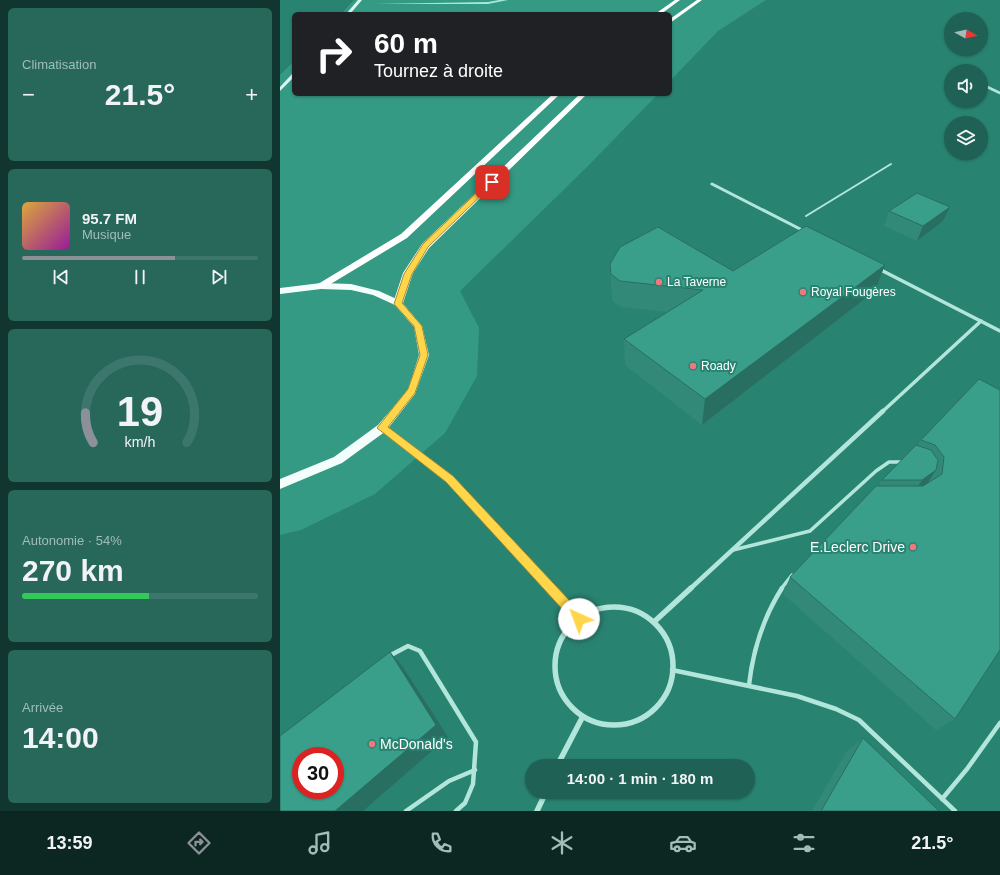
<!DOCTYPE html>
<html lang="fr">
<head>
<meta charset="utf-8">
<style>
  :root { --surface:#1f6255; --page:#27685b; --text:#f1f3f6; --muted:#a1bcb9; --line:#3c766c; --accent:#8c9099 }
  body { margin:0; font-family:Helvetica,sans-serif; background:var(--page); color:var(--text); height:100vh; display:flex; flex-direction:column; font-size:15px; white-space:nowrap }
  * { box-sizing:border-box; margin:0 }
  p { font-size:13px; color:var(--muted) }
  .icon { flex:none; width:22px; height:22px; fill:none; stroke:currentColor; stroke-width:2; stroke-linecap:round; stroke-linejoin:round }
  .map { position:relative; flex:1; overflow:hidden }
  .drawer { display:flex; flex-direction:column; gap:8px; padding:8px; background:#11362f; width:280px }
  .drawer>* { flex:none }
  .guide { position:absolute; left:12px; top:12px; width:380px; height:84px; border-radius:6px; box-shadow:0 1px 3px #0004; background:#202124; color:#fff; overflow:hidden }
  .needle { width:26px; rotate:98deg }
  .buttons { position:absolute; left:664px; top:12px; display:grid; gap:8px }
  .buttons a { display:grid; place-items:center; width:44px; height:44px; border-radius:50%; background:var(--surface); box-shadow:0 1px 3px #0004; font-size:20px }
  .speed { position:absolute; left:12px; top:747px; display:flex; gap:8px; font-size:20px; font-weight:700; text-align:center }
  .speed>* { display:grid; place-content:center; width:52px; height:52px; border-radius:50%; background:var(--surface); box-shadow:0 1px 3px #0004; line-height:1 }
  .speed .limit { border:6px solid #d22; background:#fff; color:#111 }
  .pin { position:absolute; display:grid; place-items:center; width:34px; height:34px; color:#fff; margin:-17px; border-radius:8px; box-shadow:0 2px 6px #0006 }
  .me { position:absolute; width:44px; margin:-22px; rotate:317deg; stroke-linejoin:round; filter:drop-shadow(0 0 3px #0008) }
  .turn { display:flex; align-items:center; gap:14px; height:84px; padding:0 16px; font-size:18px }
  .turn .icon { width:52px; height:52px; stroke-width:2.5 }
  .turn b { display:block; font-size:28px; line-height:34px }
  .big { font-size:30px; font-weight:700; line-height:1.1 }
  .drawer .tile { flex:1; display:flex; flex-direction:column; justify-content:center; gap:6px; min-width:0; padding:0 14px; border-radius:6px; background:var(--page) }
  .drawer .dial { align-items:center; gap:0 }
  .dial svg { height:104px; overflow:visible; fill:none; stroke:var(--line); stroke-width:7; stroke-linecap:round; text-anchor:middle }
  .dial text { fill:var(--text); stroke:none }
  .song { display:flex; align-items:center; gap:12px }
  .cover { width:48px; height:48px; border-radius:6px; background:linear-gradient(135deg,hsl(40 70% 55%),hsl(300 70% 35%)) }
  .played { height:4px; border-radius:2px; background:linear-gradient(90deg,var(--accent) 65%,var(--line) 65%) }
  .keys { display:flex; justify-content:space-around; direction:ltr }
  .heat { display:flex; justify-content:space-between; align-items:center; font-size:22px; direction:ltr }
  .charge { height:6px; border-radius:3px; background:linear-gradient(90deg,#34c759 54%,var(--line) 0) }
  .trip { position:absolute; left:245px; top:759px; width:230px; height:40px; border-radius:20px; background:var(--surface); box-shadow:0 1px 3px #0004; font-weight:700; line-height:40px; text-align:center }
  .dock { display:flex; height:64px; justify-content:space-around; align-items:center; background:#0c2722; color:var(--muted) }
  .dock .icon { width:28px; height:28px }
  .dock .active { color:var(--accent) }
  .dock b { font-size:18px; color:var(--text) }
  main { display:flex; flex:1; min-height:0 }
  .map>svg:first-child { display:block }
</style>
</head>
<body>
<main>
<section class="drawer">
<div class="tile"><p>Climatisation</p>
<div class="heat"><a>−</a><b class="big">21.5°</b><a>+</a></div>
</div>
<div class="tile">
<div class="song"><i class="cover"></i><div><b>95.7 FM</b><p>Musique</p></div></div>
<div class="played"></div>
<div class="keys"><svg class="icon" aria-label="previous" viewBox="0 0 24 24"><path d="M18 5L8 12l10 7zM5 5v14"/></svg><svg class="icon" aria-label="pause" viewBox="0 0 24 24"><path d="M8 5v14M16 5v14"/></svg><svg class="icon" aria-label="next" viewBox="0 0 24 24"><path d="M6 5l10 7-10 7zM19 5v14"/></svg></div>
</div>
<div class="tile dial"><svg viewBox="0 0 100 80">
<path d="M14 69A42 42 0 1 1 86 69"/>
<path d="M14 69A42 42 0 0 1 8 46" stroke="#8c9099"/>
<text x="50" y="56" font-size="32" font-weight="700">19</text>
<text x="50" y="72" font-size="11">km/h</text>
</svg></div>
<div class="tile"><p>Autonomie · 54%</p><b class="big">270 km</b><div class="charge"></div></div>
<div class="tile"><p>Arrivée</p><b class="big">14:00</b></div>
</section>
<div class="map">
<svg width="720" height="811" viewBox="0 0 720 811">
  <rect width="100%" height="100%" fill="#298371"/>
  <g fill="#349a84">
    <polygon points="74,0 486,0 438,31 390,81 390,14 61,14"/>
    <polygon points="14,61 14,94 378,94 308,166 180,291 199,328 197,376 165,433 95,494 21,530 0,535 0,75"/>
  </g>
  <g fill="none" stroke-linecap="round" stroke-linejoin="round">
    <polygon fill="#a7e7d8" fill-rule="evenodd" points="219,0 228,0 208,4 95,4 208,2"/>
    <polyline stroke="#b2e6db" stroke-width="2" points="526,216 611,164"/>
    <g stroke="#b2e6db" stroke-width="3.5">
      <polyline points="453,550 530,531 596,471 609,462 623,462"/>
      <polyline points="501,589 512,575"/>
    </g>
    <g stroke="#b2e6db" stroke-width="4.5">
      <polyline points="109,656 128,646 140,651 196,742 193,784 185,803 176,811"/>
      <polyline points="392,670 517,696 556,709 579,720 675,811"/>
      <path d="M469,685C473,650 483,618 502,588"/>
      <polyline points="662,799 687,769 720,723"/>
      <polyline points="126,811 169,781 195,770"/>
    </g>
    <polyline stroke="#b2e6db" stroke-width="2.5" points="701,84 720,93"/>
    <g stroke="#b2e6db" stroke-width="3">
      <polyline points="432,184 524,231"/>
      <polyline points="598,269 603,271"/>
    </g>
    <g stroke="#b2e6db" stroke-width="3.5">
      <polyline points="601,270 720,331"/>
      <polyline points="602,412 701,321"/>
    </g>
    <g stroke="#b2e6db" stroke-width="4.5">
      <polyline points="102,428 169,479 271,589"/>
      <polyline points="410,589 603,411"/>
    </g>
    <g stroke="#b2e6db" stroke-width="5.5">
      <polyline points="270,588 299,619"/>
      <circle cx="334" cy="666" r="59"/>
      <polyline points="375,621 411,588"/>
      <polyline points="277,766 302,718"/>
      <polyline points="257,811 266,792"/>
    </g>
    <g fill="#dbf6f1" fill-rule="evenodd">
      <polygon points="78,0 82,0 70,14 66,14"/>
      <polygon points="13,73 14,73 14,77 0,91 0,87"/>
    </g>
    <polygon fill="#f3fdfc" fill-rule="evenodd" points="41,283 71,284 99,291 121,301 142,326 149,355 135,394 106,431 62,463 0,489 0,479 54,457 98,425 128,390 139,355 134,327 115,305 93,295 71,290 41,289 0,294 0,288"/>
    <g fill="#fff" fill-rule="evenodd">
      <polygon points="395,0 400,0 381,14 375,14"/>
      <polygon points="417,0 422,0 390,23 390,19"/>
      <polygon points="273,94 280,94 127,238 44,288 38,288 36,286 38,284 121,234"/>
      <polygon points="300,94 307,94 149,248 133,273 123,303 118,306 114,305 113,303 123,273 142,244"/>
    </g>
  </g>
  <g fill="#328977">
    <polygon points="670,207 663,221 637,241 604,226 609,211"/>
    <polygon points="330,264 453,271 595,291 422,425 345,365 344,339 387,312 341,307 332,301"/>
    <polygon points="699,379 675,719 656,730 503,594 510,577 599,486 602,480 637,446 641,440"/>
    <polygon points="583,738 659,811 532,811 566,752"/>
  </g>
  <g fill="#296f61">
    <polygon points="670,207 663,221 637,241 643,226"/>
    <polygon points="605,265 595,291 422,425 425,399"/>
    <polygon points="656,470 643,490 629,500 642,480"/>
    <polygon points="110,652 123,667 168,737 83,811 55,811"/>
  </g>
  <g fill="#3a9f8a" stroke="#296f61" fill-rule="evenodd">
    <polygon points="637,193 670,207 643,226 609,211"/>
    <polygon points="526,226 605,265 425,399 344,339 423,290 340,281 331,274 330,264 340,247 378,227 453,271"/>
    <polygon points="699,379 720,390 720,650 675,719 510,577 596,486 643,486 662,474 664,457 655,445 641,440"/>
    <polygon points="636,445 651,450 658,460 656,470 642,480 602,480"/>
    <path d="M110,652L156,725L55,811H0V736ZM21,756H55V790H21Z"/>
    <polygon points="583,738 659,811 541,811"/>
  </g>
  <polygon fill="#ffd54a" stroke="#a68a30" points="210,180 215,182 148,247 132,274 122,303 142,326 148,355 135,393 108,427 173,476 303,615 305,619 303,623 299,625 295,623 166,482 97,428 128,389 140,355 134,326 114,304 124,274 143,244"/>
  <g fill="#ed797f" stroke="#298371" stroke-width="1.5">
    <circle cx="379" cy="282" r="4"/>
    <circle cx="523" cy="292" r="4"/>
    <circle cx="413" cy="366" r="4"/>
    <circle cx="633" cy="547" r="4"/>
    <circle cx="92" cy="744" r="4"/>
  </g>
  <g text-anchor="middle" stroke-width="4" stroke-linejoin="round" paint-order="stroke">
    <g font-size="12" fill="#fff" stroke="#298371" text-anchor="start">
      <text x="387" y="286">La Taverne</text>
      <text x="531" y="296">Royal Fougères</text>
      <text x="421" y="370">Roady</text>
    </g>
    <g font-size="14" fill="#fff" stroke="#298371" text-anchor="end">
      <text x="625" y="552">E.Leclerc Drive</text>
      <text x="100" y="749" text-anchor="start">McDonald's</text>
    </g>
  </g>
</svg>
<div class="buttons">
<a><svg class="needle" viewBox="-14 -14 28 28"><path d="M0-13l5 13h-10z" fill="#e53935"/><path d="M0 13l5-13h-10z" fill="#a1bcb9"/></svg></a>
<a><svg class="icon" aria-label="sound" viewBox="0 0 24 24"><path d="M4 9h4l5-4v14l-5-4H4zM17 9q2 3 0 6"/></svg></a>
<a><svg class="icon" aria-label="layers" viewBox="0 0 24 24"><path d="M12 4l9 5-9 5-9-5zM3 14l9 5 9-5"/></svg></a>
</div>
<div class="speed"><div class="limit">30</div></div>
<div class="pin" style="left:212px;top:182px;background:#d93025"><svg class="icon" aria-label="arrive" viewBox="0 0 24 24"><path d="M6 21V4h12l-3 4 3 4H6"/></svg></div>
<svg class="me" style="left:299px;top:619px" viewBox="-20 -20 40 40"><circle r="19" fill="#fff"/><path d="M0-13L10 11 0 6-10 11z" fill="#ffd54a"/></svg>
<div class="trip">14:00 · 1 min · 180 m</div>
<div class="guide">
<div class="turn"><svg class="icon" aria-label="right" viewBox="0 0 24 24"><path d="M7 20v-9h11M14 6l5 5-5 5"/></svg><div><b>60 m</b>Tournez à droite</div></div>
</div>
</div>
</main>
<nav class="dock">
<b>13:59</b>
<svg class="icon active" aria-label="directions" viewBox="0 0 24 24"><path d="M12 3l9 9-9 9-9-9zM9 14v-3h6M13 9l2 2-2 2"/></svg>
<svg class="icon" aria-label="music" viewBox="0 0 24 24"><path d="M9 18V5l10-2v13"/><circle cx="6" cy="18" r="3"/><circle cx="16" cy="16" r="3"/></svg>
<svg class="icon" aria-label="phone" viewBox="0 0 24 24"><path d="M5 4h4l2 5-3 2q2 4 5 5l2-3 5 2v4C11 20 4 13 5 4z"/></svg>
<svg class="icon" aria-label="climate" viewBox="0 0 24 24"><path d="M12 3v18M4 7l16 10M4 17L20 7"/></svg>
<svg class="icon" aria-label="car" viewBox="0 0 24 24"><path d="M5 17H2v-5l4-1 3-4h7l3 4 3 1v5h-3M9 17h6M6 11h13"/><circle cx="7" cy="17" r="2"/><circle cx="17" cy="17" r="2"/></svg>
<svg class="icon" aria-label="filters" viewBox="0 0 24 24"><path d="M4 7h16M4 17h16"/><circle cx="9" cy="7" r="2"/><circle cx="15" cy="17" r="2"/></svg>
<b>21.5°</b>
</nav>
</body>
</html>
